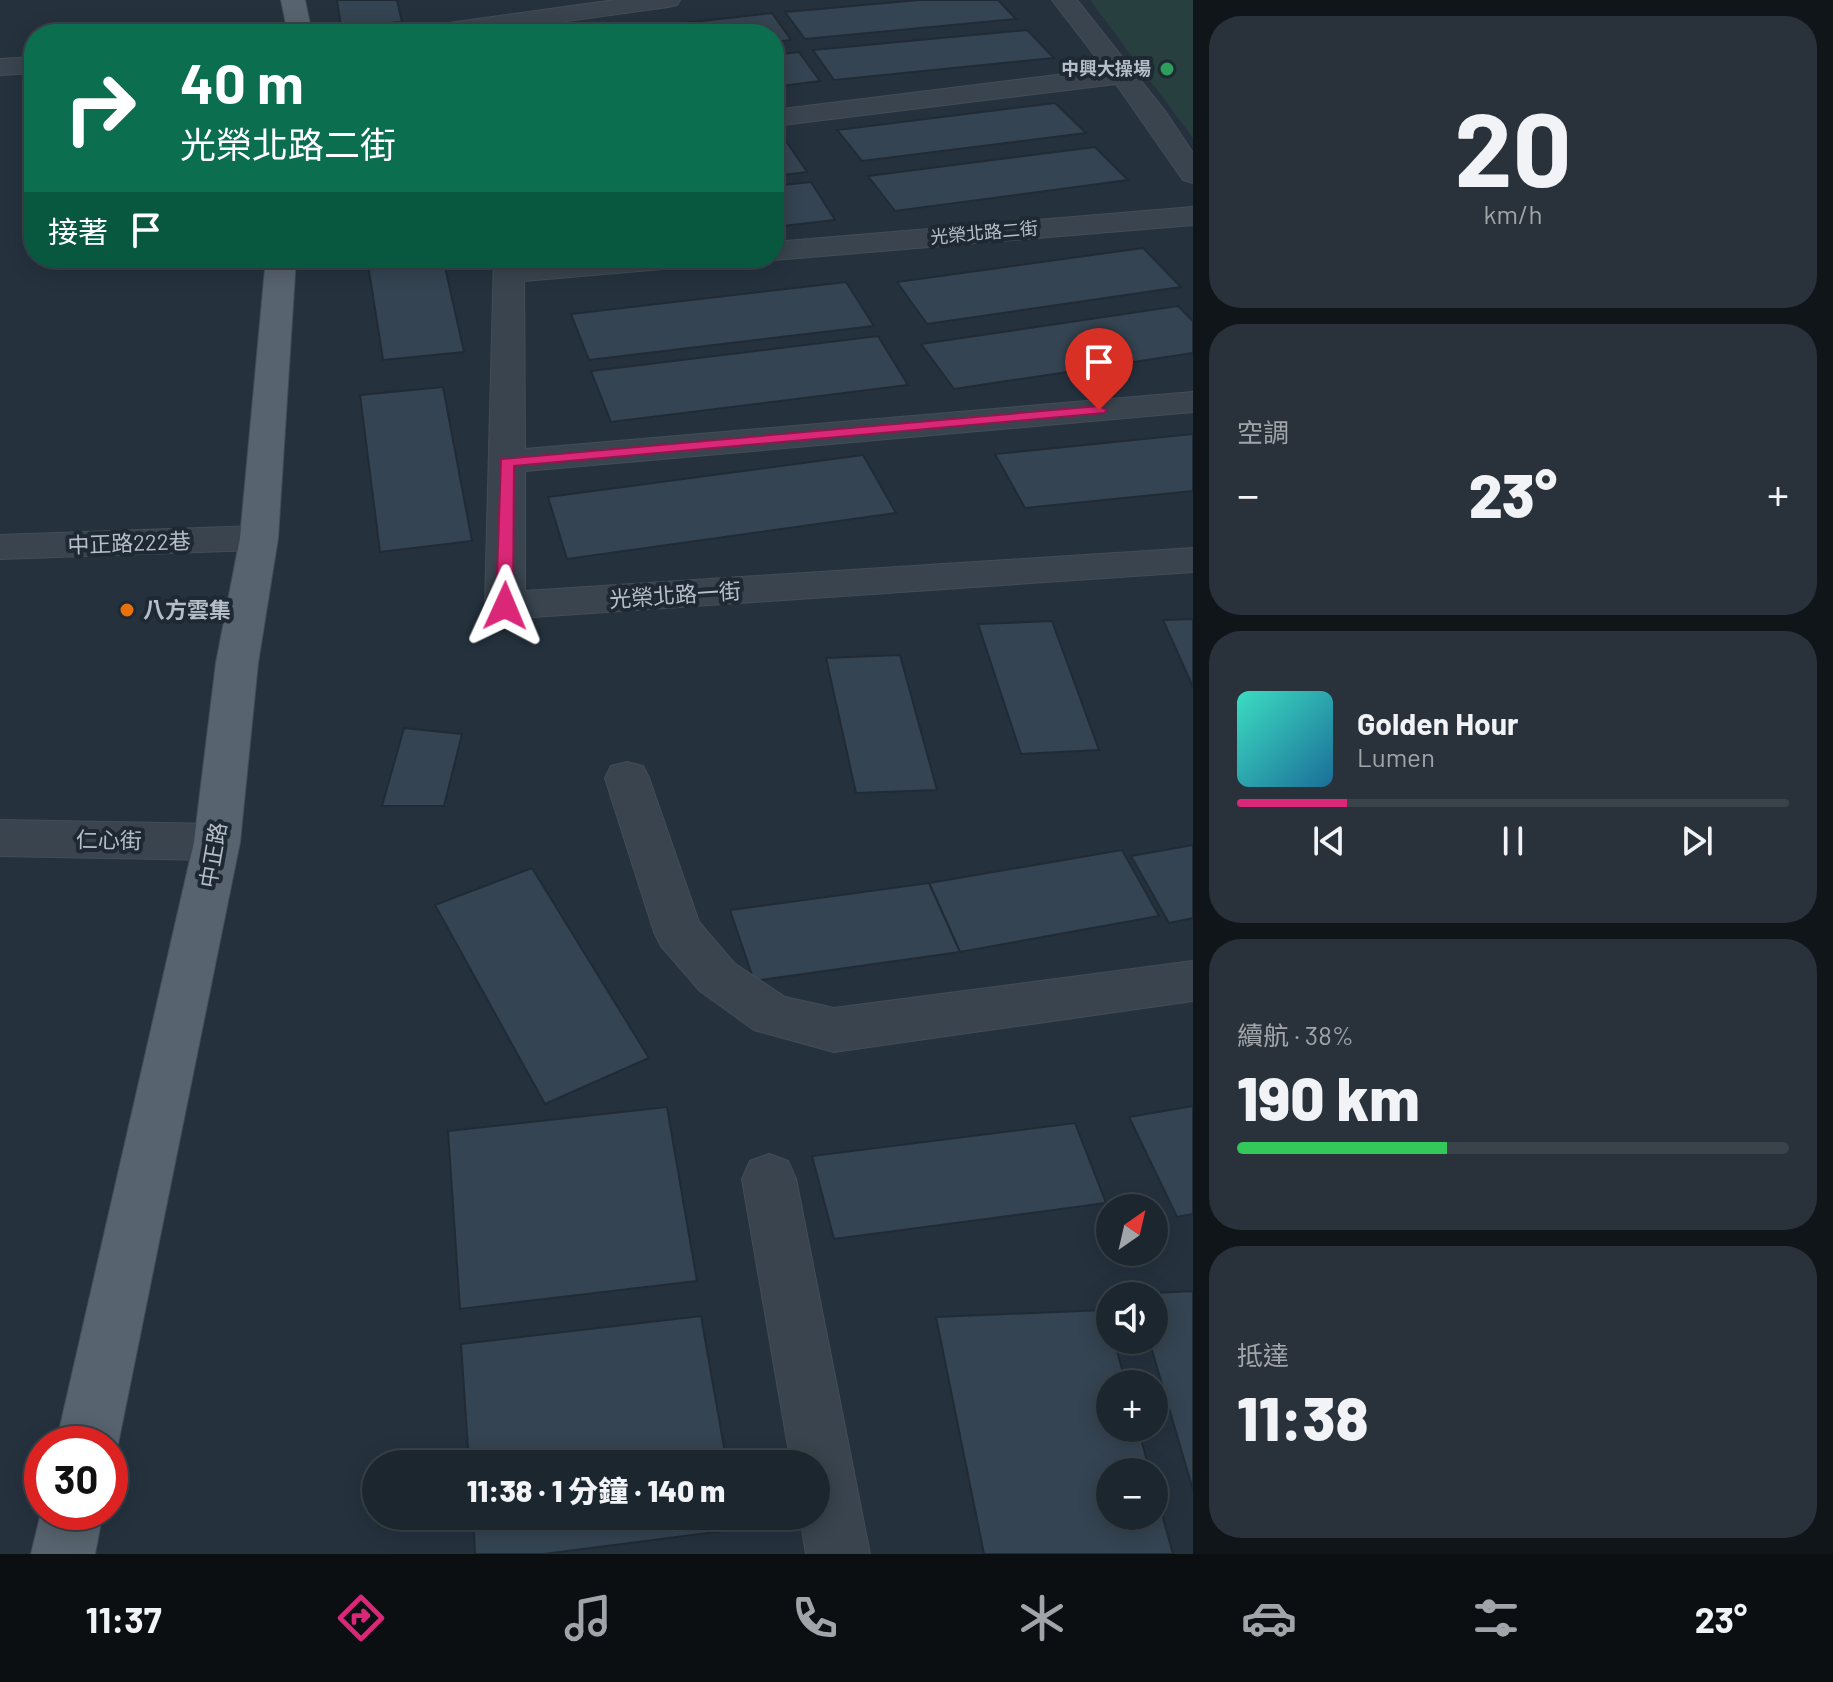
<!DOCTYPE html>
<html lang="zh-TW">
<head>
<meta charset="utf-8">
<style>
  :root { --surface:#1c262e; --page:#29323a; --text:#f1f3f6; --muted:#a0a5aa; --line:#3a434a; --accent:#db2777 }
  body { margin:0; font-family:Barlow,"Noto Sans TC",sans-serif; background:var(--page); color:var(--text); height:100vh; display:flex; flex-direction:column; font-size:30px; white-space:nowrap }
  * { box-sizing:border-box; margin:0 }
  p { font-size:26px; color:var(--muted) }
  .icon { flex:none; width:44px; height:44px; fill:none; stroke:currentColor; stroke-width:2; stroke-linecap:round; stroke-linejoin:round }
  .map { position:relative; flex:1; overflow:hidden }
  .drawer { display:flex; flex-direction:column; gap:16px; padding:16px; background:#0f1519; width:640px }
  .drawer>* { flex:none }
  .guide { position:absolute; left:24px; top:24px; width:760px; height:244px; border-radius:32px; box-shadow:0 4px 20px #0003,0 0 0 2px var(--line); background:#0b6e4f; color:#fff; overflow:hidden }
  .needle { width:52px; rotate:34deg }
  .buttons { position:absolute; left:1096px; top:1194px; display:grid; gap:16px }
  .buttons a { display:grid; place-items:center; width:72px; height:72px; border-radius:50%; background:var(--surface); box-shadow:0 4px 20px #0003,0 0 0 2px var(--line); font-size:40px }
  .speed { position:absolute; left:24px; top:1426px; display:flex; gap:16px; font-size:40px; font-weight:700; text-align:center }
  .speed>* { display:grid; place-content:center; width:104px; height:104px; border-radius:50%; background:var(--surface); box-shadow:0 4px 20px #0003,0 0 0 2px var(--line); line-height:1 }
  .speed .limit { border:12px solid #d22; background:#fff; color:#111 }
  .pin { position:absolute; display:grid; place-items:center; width:68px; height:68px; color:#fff; margin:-82px -34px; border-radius:50% 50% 50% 0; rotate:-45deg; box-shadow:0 0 8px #0007 }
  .pin .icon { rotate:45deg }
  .me { position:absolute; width:88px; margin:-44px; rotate:1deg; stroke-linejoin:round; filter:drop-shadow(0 0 6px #0008) }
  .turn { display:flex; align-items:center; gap:28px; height:168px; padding:0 24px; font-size:36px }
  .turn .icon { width:104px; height:104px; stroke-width:2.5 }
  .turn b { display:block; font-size:56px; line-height:68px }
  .then { display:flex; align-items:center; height:76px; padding:0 24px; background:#0003; gap:16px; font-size:30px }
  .big { font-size:60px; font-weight:800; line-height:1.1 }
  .drawer .widget { flex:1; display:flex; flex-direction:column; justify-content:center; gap:12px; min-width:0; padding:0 28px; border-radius:32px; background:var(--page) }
  .drawer .dial { align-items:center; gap:0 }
  .dial b { font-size:104px; line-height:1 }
  .song { display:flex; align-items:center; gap:24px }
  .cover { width:96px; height:96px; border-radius:12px; background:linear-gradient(135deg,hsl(170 70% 55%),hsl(200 70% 35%)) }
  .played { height:8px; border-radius:4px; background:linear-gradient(90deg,var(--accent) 20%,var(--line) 20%) }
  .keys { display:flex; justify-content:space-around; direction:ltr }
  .heat { display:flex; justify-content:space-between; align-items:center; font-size:44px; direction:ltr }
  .charge { height:12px; border-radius:6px; background:linear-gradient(90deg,#34c759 38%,var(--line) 0) }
  .trip { position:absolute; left:362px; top:1450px; width:468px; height:80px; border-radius:40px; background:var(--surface); box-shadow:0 4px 20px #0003,0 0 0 2px var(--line); font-weight:800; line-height:80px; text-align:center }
  .tab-bar { display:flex; height:128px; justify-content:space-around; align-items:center; background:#0b0f12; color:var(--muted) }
  .tab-bar .icon { width:56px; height:56px }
  .tab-bar .active { color:var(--accent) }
  .tab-bar b { font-size:36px; color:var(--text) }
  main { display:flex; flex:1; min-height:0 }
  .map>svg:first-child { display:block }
</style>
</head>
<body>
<main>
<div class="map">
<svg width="1193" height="1554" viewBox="0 0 1193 1554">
  <rect width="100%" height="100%" fill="#25323e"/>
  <polygon fill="#273f3f" points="1090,0 1193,0 1193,138"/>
  <g fill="#354452" stroke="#202b35" stroke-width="2">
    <polygon points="337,0 397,0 402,22 341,27"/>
    <polygon points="919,0 998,0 1016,19 805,39 785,12"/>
    <polygon points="772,13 791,40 774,42 774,34 614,34 611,31"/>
    <polygon points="1027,30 1054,58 834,80 813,50"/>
    <polygon points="799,52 820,81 774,87 774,55"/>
    <polygon points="1055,103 1086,133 862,161 837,130"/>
    <polygon points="784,138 807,172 774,176 774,139"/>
    <polygon points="1095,147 1128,180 895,211 868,176"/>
    <polygon points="811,182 835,220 774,227 774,186"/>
    <polygon points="1143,248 1181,287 927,324 897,282"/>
    <polygon points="367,258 443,258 464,352 383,360"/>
    <polygon points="846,282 874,326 589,360 571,314"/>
    <polygon points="1178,306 1193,321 1193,353 954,389 921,344"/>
    <polygon points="878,336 908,385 611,422 591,371"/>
    <polygon points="443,387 472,541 380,552 360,395"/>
    <polygon points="1193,434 1193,491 1025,508 995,454"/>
    <polygon points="863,455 896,513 567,559 548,497"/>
    <polygon points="1193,619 1193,687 1163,620"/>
    <polygon points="1052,621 1099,750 1021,754 978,624"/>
    <polygon points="900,655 937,790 856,793 826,658"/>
    <polygon points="404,728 462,734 444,806 382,806"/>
    <polygon points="1193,845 1193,918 1169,923 1131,856"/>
    <polygon points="1122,850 1159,916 960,952 929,883"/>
    <polygon points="532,868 649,1058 545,1104 435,905"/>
    <polygon points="929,883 960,952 754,981 730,910"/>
    <polygon points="1193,1106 1193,1214 1177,1217 1129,1117"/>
    <polygon points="667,1107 697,1281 460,1309 448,1131"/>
    <polygon points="1075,1123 1106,1203 834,1239 812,1156"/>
    <polygon points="1193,1291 1193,1490 1149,1340 1154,1340 1154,1296 1136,1294"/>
    <polygon points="1105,1310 1110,1340 1114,1340 1126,1384 1110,1384 1110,1428 1138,1428 1150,1472 1110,1472 1110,1516 1154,1516 1154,1485 1173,1554 984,1554 936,1317"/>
    <polygon points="701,1316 727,1464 469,1464 461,1344"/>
    <polygon points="473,1516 737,1516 739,1529 544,1554 475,1554"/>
  </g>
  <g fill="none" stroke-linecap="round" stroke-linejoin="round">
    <g stroke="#434d57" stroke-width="2">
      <g id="minor">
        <polygon points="615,0 680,0 677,5 668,7 474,34 408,34 411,29 420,27"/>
        <polygon points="1052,0 1077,0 1165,111 1193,153 1193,183 1183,180 1116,84 774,126 774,110 1105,69"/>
        <polygon points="34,57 34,73 0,75 0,59"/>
        <polygon points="1193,207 1193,225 774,260 765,258 774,258 774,242"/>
        <polygon points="494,258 524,258 524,262 576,258 701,258 697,265 686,267 524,281 525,449 1193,392 1193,412 525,471 525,591 1193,548 1193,572 505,619 491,615 485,606"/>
        <polygon points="259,526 272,529 278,538 272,547 259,550 0,559 0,535"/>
        <polygon points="627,762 643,766 649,778 699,922 734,963 785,997 834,1008 1193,961 1193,1001 834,1052 754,1030 700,991 661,946 654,932 605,778 611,766"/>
        <polygon points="0,820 217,824 233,830 240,842 233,854 217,860 0,856"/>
        <polygon points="769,1154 788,1161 796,1179 870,1554 806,1554 800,1516 816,1516 816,1464 791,1464 742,1179 750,1161"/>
      </g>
    </g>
    <g stroke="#434d57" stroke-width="2">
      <g id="major">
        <polygon points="281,0 305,0 312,34 288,34"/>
        <polygon points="266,258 296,258 278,538 258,663 240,842 118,1444 110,1462 110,1444 56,1444 194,842 216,663 240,538"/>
        <polygon points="42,1509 42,1512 103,1512 95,1554 31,1554"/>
      </g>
    </g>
    <use href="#minor" fill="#39444e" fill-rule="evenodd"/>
    <use href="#major" fill="#57636e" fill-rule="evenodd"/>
  </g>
  <polygon fill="#db2777" stroke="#8e194d" stroke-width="2" points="1099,406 1107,410 1104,413 514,466 513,606 505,612 496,606 501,459"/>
  <circle fill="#2e9e5b" stroke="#1e2933" stroke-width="3" cx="1167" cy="69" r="8"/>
  <circle fill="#e8710a" stroke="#1e2933" stroke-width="3" cx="127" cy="610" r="8"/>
  <g text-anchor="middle" stroke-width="8" stroke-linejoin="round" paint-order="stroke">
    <g font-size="18" font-weight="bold" fill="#b6bfc9" stroke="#1e2933" text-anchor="end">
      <text x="1151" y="75">中興大操場</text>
    </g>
    <g font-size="18" fill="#b6bfc9" stroke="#1e2933">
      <text transform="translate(984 233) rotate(-5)" y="6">光榮北路二街</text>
    </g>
    <g font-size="22" fill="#b6bfc9" stroke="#1e2933">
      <text transform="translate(129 543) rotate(-2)" y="8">中正路222巷</text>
      <text transform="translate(675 595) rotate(-4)" y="8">光榮北路一街</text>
      <text transform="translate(109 840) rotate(1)" y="8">仁心街</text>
      <text transform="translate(213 855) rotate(-80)" y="8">中正路</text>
    </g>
    <g font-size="22" font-weight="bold" fill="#b6bfc9" stroke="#1e2933" text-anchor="start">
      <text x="143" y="618">八方雲集</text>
    </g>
  </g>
</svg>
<div class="buttons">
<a><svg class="needle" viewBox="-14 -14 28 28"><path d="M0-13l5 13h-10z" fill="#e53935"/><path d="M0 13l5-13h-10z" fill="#a0a5aa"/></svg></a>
<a><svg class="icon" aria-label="sound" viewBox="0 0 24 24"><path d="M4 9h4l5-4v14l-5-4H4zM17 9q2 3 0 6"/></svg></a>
<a>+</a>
<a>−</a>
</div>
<div class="speed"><div class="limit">30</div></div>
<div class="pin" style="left:1099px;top:410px;background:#d93025"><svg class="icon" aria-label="arrive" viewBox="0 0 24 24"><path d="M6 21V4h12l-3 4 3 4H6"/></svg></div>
<svg class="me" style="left:505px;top:606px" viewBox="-20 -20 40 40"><path d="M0-17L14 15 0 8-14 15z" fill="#db2777" stroke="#fff" stroke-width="4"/></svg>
<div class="trip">11:38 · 1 分鐘 · 140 m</div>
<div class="guide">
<div class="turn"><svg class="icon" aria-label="right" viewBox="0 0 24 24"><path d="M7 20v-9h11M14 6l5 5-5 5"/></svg><div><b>40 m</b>光榮北路二街</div></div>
<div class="then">接著<svg class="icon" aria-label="arrive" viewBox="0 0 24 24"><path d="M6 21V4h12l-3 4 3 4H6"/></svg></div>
</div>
</div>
<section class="drawer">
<div class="widget dial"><b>20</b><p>km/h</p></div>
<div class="widget"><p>空調</p>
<div class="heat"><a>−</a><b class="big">23°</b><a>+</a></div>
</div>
<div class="widget">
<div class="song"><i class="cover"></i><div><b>Golden Hour</b><p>Lumen</p></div></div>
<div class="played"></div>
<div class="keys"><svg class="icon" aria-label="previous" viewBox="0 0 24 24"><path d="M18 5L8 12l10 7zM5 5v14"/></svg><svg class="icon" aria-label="pause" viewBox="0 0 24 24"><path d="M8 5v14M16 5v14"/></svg><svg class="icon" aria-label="next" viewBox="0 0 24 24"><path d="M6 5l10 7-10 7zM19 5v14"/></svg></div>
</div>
<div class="widget"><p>續航 · 38%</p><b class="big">190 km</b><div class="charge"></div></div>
<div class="widget"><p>抵達</p><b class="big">11:38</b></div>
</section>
</main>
<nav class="tab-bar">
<b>11:37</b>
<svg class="icon active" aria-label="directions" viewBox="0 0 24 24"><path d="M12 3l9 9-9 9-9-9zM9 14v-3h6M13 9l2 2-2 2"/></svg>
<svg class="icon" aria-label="music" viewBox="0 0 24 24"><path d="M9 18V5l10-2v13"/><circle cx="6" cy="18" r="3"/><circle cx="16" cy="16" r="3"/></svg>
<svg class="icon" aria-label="phone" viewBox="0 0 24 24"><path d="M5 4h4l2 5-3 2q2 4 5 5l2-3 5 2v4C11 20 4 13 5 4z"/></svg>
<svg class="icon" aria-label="climate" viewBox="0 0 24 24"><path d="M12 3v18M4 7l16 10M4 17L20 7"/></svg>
<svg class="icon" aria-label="car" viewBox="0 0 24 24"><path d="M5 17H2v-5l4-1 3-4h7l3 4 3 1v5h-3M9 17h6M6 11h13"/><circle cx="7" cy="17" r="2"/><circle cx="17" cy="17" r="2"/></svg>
<svg class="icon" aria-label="filters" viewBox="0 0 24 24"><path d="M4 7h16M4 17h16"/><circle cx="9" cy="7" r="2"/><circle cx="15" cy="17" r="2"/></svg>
<b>23°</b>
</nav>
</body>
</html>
